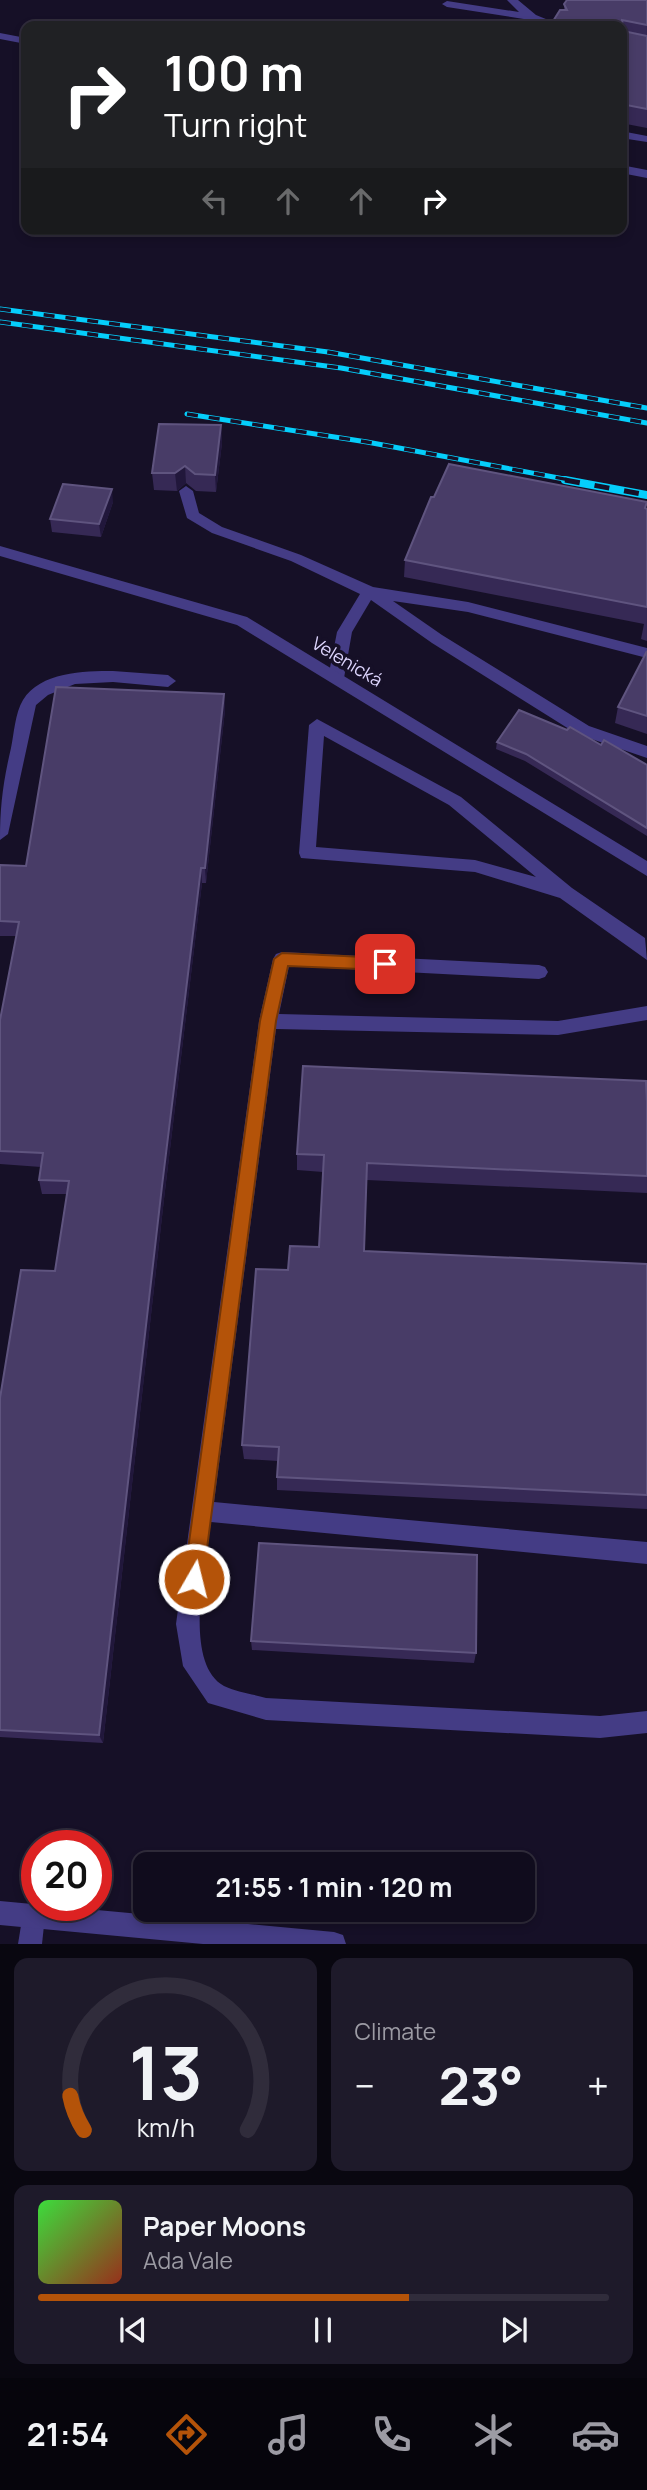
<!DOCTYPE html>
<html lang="en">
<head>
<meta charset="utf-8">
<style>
  :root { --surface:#100c1d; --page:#1e1a2a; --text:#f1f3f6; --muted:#9c9ba4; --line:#302c3b; --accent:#b45309 }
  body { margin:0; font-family:Manrope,sans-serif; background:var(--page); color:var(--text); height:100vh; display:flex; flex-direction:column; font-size:26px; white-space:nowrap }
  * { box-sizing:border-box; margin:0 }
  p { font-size:23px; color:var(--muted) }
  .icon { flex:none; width:38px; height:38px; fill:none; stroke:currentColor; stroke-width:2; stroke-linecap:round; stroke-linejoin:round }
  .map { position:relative; height:1944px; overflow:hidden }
  .panel { display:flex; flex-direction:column; gap:14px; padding:14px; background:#090710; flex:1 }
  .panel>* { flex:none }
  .guide { position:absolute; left:21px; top:21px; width:606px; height:214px; border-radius:14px; box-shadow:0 4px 10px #0003,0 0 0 2px var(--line); background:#202124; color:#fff; overflow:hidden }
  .speed { position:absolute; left:21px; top:1830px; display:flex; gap:14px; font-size:35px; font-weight:700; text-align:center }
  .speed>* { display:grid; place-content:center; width:91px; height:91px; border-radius:50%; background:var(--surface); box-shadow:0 4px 10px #0003,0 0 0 2px var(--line); line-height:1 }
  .speed .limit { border:10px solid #d22; background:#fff; color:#111 }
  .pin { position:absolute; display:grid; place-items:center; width:60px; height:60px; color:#fff; margin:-30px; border-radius:14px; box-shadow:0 4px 10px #0006 }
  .me { position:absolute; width:77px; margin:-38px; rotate:8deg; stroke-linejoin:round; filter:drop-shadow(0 0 5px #0008) }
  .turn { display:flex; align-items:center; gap:24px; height:147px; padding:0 28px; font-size:32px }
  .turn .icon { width:91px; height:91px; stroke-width:2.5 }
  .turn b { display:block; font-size:49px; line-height:60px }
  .lanes { display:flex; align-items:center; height:66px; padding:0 28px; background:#0003; justify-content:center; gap:35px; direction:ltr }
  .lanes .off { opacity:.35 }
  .big { font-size:52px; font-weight:700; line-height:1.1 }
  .panel .widget { flex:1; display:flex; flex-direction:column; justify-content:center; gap:10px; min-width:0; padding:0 24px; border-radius:14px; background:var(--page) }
  .panel .dial { align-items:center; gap:0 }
  .dial svg { height:182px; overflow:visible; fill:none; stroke:var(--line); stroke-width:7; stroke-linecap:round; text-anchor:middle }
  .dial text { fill:var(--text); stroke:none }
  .song { display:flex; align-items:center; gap:21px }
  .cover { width:84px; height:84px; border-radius:10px; background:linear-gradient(135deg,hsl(120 70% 55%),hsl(10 70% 35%)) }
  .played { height:7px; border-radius:4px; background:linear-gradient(90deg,var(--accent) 65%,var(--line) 65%) }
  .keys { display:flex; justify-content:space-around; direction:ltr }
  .heat { display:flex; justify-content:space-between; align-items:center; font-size:38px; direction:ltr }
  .panel .tiles { flex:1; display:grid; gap:14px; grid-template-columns:1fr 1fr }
  .widget:last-child { grid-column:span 2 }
  .trip { position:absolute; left:133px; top:1852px; width:402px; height:70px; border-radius:14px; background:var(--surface); box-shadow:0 4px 10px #0003,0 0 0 2px var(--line); font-weight:700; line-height:70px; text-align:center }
  .tabs { display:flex; height:112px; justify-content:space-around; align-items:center; background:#06050c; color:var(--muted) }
  .tabs .icon { width:49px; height:49px }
  .tabs .on { color:var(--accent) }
  .tabs b { font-size:32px; color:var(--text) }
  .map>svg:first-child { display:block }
</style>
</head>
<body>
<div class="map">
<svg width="647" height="1944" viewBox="0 0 647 1944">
  <rect width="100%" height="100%" fill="#161027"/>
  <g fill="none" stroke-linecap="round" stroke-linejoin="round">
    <g fill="#443c85" fill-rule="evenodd">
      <polygon points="507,0 518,0 536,15 563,26 548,26 530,20 447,7 442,4 447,1 519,12"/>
      <polygon points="0,33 26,38 26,44 0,39"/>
      <polygon points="621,131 647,136 647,142 621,138"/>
      <polygon points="621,165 647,170 647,178 621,173"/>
      <polygon points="186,486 193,491 199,513 222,527 301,555 373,587 468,602 647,648 647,658 468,612 393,601 442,635 589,726 647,746 647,758 577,734 432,643 371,600 352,632 344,678 341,682 331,682 328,678 337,632 360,594 291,561 212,533 187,518 179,491"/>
      <path d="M113,671L168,675L176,681L168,687L113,682L75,684L48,695L36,705L8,834L0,840C0,806 3,782 11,748C14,734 15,713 23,700C40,672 84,671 113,671Z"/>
      <path d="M317,719L461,797L572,888L645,938L647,960L560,898L475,872L301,858L299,853L309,725ZM324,736L449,805L536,877L475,860L316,847Z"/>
      <path d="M282,952L539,965L545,967L548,972L545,977L539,979L289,966L279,1014L558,1021L647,1006V1020L558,1035L276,1029L214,1502L647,1542V1564L211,1522C206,1561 182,1663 224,1686C236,1692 253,1694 266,1698L600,1716L647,1711V1733L600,1738L266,1720L208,1703L183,1666L176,1624L259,1021L273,959L276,954Z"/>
      <polygon points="33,1904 42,1907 45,1916 42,1944 18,1944 24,1907"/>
    </g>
    <polygon fill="#443c85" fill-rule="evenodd" points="0,546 247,617 647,861 647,876 237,625 0,556"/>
    <polygon fill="#443c85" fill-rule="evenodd" points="0,1901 334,1932 343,1935 346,1944 203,1944 0,1925"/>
    <g stroke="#05cefb" stroke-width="5">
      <g id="rail-far1">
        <polyline points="0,309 328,352 647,408"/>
        <polyline points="0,322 341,368 647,423"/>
        <polyline points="187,414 367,442 575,481"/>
      </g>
    </g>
    <g stroke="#05cefb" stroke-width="8">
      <polyline id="rail" points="565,480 647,495"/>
    </g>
    <use href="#rail-far1" stroke="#161027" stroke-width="3.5" stroke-dasharray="11" stroke-linecap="butt"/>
    <use href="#rail" stroke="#161027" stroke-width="5" stroke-dasharray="15" stroke-linecap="butt"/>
  </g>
  <g fill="#362955">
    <polygon points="647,0 647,128 621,123 621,26 564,10 564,4"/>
    <polygon points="221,425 222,443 216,492 196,491 186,483 177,491 154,490 152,473"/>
    <polygon points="113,502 101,537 52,532 50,519"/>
    <polygon points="646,508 647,509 647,641 641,639 644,624 404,577 405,560"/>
    <polygon points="647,651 647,734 615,723 618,707"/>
    <polygon points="224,694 225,710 206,883 202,883 164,1199 103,1743 0,1737 0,1398 55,1271 67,1194 42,1194 39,1180 41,1167 0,1164 0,1020 16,936 0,936 0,865 26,866"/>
    <polygon points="497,742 601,745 647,765 647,836 525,761 496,749"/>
    <polygon points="297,1154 647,1176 647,1193 367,1180 364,1251 647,1264 647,1509 277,1490 277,1477 278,1461 244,1459 242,1445 288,1270 319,1247 323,1172 297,1170"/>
    <polygon points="251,1641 476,1653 474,1663 252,1650"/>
  </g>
  <g fill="#21173b">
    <polygon points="221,425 222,443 216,492 215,475"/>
    <polygon points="185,466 186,483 177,491 175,473"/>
    <polygon points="112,489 113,502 101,537 99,524"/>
    <polygon points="224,694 225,710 206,883 205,868"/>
    <polygon points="201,868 202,883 164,1199 103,1743 99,1735 162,1186"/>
  </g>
  <g fill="#483c67" stroke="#5f547f" stroke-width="2">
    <polygon points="567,0 647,0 647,25 622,20 623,31 647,36 647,109 621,104 621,26 550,26 560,10 567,10 564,4"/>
    <polygon points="159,424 221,425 215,475 195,474 185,466 175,473 152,473"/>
    <polygon points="449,464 647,502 645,508 647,509 647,607 405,560 431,497 434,497"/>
    <polygon points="63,484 112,489 99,524 50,519"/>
    <polygon points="647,651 647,716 618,707"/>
    <polygon points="56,687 224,694 205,868 201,868 162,1186 99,1735 0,1730 0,1398 21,1270 55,1271 69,1181 39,1180 43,1153 0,1151 0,1020 19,922 0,921 0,865 26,866"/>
    <polygon points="519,710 567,730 570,727 601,745 604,740 647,765 647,828 526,754 497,742"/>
    <polygon points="303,1066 646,1081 647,1102 647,1176 367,1163 364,1251 647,1264 647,1495 277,1477 279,1447 242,1445 256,1269 288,1270 290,1246 319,1247 324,1155 297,1154"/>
    <polygon points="259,1543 477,1555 476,1653 251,1641"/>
  </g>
  <polygon fill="#b45309" stroke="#753606" stroke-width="2" points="282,953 385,958 393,964 385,970 288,966 276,1021 203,1579 201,1586 194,1589 187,1586 184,1579 260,1021 274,959"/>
  <g text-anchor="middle" stroke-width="7" stroke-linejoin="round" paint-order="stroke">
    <g font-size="18" fill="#ded6fe" stroke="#161027">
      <text transform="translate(347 662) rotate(31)" y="6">Velenická</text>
    </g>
  </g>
</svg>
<div class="speed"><div class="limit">20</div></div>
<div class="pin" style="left:385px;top:964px;background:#d93025"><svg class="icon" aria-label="arrive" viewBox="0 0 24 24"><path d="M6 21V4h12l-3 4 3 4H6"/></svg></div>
<svg class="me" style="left:194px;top:1579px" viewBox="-20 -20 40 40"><circle r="17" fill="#b45309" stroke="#fff" stroke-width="3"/><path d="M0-11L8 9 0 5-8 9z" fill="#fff"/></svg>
<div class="trip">21:55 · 1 min · 120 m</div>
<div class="guide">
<div class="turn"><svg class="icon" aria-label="right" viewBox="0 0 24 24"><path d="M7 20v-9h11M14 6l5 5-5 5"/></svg><div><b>100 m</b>Turn right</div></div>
<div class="lanes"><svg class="icon off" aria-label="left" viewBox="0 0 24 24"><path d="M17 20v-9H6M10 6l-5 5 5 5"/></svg><svg class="icon off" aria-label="ahead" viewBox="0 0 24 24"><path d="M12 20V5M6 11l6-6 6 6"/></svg><svg class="icon off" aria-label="ahead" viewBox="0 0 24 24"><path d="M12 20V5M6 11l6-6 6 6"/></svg><svg class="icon" aria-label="right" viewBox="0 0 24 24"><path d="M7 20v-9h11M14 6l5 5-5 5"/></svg></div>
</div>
</div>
<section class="panel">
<div class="tiles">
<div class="widget dial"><svg viewBox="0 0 100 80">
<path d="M14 69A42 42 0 1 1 86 69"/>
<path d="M14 69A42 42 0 0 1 8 54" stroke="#b45309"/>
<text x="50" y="56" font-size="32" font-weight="700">13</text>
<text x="50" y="72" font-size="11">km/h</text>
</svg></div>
<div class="widget"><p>Climate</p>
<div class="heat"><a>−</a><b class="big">23°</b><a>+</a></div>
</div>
<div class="widget">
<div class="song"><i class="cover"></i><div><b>Paper Moons</b><p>Ada Vale</p></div></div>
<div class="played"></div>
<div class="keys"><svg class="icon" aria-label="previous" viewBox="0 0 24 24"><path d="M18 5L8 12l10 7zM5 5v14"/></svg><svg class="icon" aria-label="pause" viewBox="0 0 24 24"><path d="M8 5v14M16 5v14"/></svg><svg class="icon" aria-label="next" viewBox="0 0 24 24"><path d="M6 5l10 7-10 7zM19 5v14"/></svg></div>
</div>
</div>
</section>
<nav class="tabs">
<b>21:54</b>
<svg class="icon on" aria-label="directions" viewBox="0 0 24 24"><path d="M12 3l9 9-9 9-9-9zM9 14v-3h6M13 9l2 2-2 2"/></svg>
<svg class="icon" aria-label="music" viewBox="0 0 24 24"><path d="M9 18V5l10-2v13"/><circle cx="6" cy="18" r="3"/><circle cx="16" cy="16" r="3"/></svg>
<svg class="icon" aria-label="phone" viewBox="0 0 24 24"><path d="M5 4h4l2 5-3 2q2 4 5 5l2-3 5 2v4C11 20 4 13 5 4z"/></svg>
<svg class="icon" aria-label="climate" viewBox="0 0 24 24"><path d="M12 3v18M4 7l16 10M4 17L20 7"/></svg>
<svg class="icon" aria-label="car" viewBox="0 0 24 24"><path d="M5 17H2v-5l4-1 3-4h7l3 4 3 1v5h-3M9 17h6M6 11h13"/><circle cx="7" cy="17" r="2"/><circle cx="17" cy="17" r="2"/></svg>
</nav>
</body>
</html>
